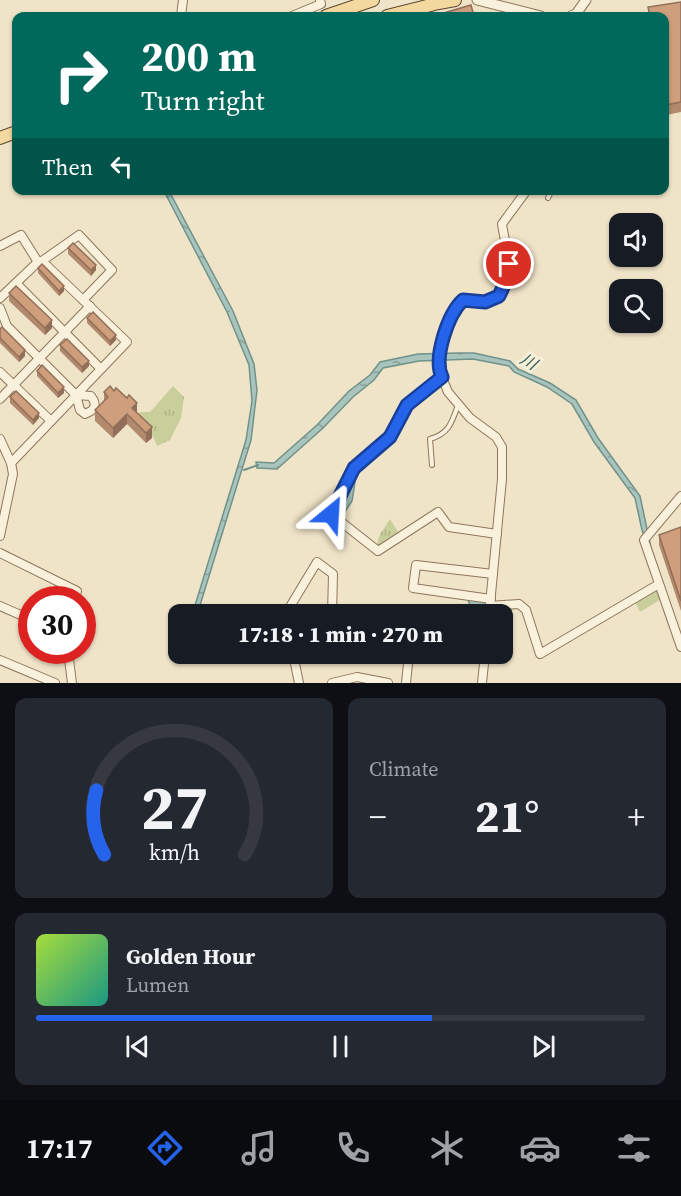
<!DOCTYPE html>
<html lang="en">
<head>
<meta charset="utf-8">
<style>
  :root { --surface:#171b24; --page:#242831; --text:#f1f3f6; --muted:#9ea1a6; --line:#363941; --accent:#2563eb }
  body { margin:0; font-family:"Source Serif 4","Noto Sans JP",serif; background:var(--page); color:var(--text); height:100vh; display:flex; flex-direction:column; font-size:22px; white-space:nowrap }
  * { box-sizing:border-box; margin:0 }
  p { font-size:20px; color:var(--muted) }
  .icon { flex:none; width:33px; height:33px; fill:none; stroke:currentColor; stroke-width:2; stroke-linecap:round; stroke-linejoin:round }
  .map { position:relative; height:683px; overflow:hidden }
  .drawer { display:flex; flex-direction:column; gap:15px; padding:15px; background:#0d0f14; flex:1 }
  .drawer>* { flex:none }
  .hud { position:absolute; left:12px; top:12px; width:657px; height:183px; border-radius:12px; box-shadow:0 2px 4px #0004; background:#00695c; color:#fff; overflow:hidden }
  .controls { position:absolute; left:609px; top:213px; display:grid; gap:12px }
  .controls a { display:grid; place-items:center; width:54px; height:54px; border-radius:12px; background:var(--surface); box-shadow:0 2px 4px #0004; font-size:30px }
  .speed { position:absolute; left:18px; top:586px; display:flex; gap:12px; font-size:30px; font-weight:700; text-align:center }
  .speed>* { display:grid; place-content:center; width:78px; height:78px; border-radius:50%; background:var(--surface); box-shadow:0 2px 4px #0004; line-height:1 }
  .speed .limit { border:9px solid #d22; background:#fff; color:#111 }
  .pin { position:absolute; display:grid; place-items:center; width:51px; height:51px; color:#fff; margin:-26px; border:3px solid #fff; border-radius:50%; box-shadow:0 2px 6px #0007 }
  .me { position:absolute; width:66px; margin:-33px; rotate:27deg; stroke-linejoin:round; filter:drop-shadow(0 0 4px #0008) }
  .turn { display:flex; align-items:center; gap:21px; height:126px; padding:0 30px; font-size:27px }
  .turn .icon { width:78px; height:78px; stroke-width:2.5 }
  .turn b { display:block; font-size:42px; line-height:51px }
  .then { display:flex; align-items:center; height:57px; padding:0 30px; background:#0003; gap:12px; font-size:22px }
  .big { font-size:45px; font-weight:800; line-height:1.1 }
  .drawer .card { flex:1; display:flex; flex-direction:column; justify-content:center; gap:9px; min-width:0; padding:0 21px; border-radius:12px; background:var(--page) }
  .drawer .dial { align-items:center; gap:0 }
  .dial svg { height:156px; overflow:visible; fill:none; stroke:var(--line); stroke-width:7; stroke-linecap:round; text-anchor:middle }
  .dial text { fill:var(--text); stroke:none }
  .song { display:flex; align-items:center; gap:18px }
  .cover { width:72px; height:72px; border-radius:9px; background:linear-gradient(135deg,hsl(80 70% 55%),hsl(170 70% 35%)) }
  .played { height:6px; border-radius:3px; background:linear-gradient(90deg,var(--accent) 65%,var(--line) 65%) }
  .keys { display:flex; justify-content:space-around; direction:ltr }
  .heat { display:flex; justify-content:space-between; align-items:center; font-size:33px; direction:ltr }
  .drawer .tiles { flex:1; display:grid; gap:15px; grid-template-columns:1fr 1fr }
  .card:last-child { grid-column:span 2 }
  .trip { position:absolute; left:168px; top:604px; width:345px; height:60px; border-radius:12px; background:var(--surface); box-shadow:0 2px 4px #0004; font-weight:800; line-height:60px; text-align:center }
  .tab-bar { display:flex; height:96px; justify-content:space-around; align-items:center; background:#090b0e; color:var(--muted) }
  .tab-bar .icon { width:42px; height:42px }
  .tab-bar .on { color:var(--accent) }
  .tab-bar b { font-size:27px; color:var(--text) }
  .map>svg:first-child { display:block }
</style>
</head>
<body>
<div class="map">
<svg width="681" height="683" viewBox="0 0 681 683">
  <defs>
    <pattern id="park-tufts" width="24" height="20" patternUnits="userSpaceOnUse" patternTransform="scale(1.5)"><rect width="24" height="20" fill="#c9cf9b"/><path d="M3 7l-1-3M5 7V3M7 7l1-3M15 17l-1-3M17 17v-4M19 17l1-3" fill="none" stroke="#aeb285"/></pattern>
    <pattern id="water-ripples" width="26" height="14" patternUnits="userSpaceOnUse" patternTransform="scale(1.5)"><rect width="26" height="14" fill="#a9c4bc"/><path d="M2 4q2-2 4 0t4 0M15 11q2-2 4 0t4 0" fill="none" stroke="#8ba098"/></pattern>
  </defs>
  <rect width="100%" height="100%" fill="#f0e4c8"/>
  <g fill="url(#park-tufts)">
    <polygon points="173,386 184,397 181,418 170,440 157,446 154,438 135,419 140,412 150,412"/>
    <polygon points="390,519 400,535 376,547 380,534"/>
    <polygon points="659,586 663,598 640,612 634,600"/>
  </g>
  <g fill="url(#water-ripples)" stroke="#6f938a" stroke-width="1.5">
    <polygon points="164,191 169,191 233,311 254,364 257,390 251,440 197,615 192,615 246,440 252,401 249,365 227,312"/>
    <polygon points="458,353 474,353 510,361 518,369 550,383 576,400 598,438 640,496 651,548 681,638 642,530 635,498 594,442 572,404 547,387 514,372 509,366 473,359 419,361 383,368 374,380 353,397 323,428 277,469 257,468 256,462 274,463 317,425 349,391 370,375 380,362 418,354"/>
    <polygon points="357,470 352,501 340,519 334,514"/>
    <polygon points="467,597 489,601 487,615 469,615 470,605"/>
  </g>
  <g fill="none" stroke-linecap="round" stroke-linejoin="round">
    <polyline stroke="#6f938a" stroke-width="2" points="244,470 258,465"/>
    <g stroke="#8d765c" stroke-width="6">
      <g id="service">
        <polyline points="548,198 552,190"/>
        <path d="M432,465L430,439C449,434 452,422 458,405"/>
      </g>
    </g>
    <g stroke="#8d765c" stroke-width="10">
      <g id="minor">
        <polyline points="181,16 183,0"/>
        <polyline points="292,16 321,4 320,0"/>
        <polyline points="0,246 21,235 38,262 42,261 127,342 11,463"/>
        <polyline points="42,261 79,235 112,270 83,300"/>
        <polyline points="16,283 101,369"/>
        <polyline points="0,298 38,262"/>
        <polyline points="0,308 7,326 76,395 80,410 85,414 91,411 95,407 94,401 91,396 76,395"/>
        <polyline points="0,372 51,421"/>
        <polyline points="442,377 407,405 390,437 354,468 331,514 378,551 438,512 449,527 497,534"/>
        <polyline points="0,399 90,306"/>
        <polyline points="0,439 11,463 13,474 0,536"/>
        <polyline points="681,496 644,540 681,647"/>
        <polyline points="0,553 77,591 75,600"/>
        <polyline points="491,599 413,588 416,565 493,574"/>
        <polyline points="0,606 32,620"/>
        <polyline points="490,606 519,604 526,610 540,654 659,584"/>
        <polyline points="285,615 317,562 333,574 332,615"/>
        <path d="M489,615L502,479V447L496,437L470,418L448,392L438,368L440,351L451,316L456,307L463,300C470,301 479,303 486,302C521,297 505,245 502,224L527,190"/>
        <polyline points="68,651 72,683"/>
        <polyline points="293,654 299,683"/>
        <polyline points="0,660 55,683"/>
        <polyline points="332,683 357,677 388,683"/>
        <polyline points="406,683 409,654"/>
        <polyline points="482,683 485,654"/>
      </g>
    </g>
    <g stroke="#8d765c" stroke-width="11">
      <g id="tertiary">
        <polyline points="477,0 541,16"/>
        <polyline points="571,16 576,14 586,0"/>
      </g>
    </g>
    <g stroke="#5b4430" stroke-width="14">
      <g id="primary">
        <polyline points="433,4 455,0"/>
        <polyline points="326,16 373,0"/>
        <polyline points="387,16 431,5 438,0"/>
        <polyline points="0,138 16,132"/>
      </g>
    </g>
    <use href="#service" stroke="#faf1dc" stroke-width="4"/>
    <use href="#minor" stroke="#faf1dc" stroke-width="8"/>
    <use href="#tertiary" stroke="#faf1dc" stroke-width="9"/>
    <use href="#primary" stroke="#f3d9a0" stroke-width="12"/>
  </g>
  <g fill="#b2896c">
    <polygon points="681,2 681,112 666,115 664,106 664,16 648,16 648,7"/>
    <polygon points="68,248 96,270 91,276 68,254"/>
    <polygon points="38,268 64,291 59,296 38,273"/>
    <polygon points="9,293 52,328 45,335 9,301"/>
    <polygon points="87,318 116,340 110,346 87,323"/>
    <polygon points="0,329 25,356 19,362 0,343"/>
    <polygon points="60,345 89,366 82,373 60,351"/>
    <polygon points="37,371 64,393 58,398 37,376"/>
    <polygon points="104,392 137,413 152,438 146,443 127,424 113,438 95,421 95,410 104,401"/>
    <polygon points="10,397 39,418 33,425 10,403"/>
    <polygon points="681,527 681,611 659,545 659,535"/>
  </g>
  <g fill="#916f58">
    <polygon points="96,265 96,270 91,276 91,270"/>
    <polygon points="64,286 64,291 59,296 59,291"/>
    <polygon points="52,320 52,328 45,335 45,328"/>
    <polygon points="116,335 116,340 110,346 110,341"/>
    <polygon points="25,350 25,356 19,362 19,357"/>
    <polygon points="89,361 89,366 82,373 82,367"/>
    <polygon points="64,387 64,393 58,398 58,393"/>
    <polygon points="137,403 137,413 132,408"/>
    <polygon points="39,413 39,418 33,425 33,420"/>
    <polygon points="127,414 127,424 113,438 113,428"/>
    <polygon points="152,427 152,438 146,443 146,433"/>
  </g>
  <g fill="#cf9f7d" stroke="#916f58" stroke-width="1.5">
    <polygon points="681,2 681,102 666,105 664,95 664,16 650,16 648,7"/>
    <polygon points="471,5 474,16 441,16 440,14"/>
    <polygon points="73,243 96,265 91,270 68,248"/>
    <polygon points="42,264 64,286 59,291 38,268"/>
    <polygon points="16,286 52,320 45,328 9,293"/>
    <polygon points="93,312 116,335 110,341 87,318"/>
    <polygon points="2,327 25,350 19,357 0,338 0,329"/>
    <polygon points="67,339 89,361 82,367 60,345"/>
    <polygon points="42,365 64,387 58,393 37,371"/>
    <polygon points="110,386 114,391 116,388 127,398 129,395 137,403 132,408 152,427 146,433 127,414 113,428 95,410 108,397 104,392"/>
    <polygon points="16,391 39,413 33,420 10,397"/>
    <polygon points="681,527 681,601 659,535"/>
  </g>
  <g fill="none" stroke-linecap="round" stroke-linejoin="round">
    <g stroke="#184099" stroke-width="15">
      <path id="route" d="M331,514L354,468L390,437L407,405L442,377C433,358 448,314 463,300L485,302L499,296L509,274V264"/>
    </g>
    <use href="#route" stroke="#2563eb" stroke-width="10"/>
  </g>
  <g text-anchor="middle" stroke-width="6" stroke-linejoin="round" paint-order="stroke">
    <g font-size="16" font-style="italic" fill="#2f5d5a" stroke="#f7eed8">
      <text transform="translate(529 361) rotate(31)" y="6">川</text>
    </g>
  </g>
</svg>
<div class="controls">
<a><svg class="icon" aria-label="sound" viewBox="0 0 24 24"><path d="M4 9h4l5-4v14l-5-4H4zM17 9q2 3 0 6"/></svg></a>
<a><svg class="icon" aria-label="search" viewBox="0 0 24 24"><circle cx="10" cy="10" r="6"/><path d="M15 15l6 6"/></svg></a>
</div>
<div class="speed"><div class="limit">30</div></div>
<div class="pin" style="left:509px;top:264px;background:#d93025"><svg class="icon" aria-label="arrive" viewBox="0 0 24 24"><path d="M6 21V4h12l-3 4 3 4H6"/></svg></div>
<svg class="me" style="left:331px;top:514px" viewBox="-20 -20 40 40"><path d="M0-17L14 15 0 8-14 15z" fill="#2563eb" stroke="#fff" stroke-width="4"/></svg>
<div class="trip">17:18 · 1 min · 270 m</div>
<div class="hud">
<div class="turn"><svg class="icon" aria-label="right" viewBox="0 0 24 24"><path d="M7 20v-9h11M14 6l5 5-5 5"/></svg><div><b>200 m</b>Turn right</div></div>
<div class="then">Then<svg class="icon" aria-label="left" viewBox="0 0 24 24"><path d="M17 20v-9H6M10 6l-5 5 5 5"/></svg></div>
</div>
</div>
<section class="drawer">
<div class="tiles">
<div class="card dial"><svg viewBox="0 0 100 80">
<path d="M14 69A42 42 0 1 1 86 69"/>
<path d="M14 69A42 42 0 0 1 10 36" stroke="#2563eb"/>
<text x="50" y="56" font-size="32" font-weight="700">27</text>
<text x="50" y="72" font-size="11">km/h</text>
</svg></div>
<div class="card"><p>Climate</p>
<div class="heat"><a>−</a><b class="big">21°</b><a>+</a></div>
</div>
<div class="card">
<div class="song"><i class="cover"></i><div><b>Golden Hour</b><p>Lumen</p></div></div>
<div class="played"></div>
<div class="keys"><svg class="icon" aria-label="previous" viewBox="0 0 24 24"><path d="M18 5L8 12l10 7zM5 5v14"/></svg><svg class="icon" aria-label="pause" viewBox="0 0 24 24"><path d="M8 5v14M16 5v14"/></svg><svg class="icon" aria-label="next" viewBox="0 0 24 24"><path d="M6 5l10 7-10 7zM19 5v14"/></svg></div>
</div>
</div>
</section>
<nav class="tab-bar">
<b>17:17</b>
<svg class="icon on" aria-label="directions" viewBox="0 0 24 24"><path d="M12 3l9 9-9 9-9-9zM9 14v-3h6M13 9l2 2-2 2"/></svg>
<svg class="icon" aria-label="music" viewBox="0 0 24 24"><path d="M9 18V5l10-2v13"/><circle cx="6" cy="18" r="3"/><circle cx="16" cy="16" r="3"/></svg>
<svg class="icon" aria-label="phone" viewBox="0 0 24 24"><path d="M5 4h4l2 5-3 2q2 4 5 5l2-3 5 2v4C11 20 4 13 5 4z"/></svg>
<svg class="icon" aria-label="climate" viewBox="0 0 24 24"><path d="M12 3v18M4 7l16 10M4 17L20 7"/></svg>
<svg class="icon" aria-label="car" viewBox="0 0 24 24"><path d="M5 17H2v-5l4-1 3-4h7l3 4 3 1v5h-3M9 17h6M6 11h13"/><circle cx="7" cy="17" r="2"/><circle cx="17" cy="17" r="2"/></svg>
<svg class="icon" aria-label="filters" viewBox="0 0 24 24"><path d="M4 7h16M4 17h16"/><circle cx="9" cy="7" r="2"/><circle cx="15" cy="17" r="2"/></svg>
</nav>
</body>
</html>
